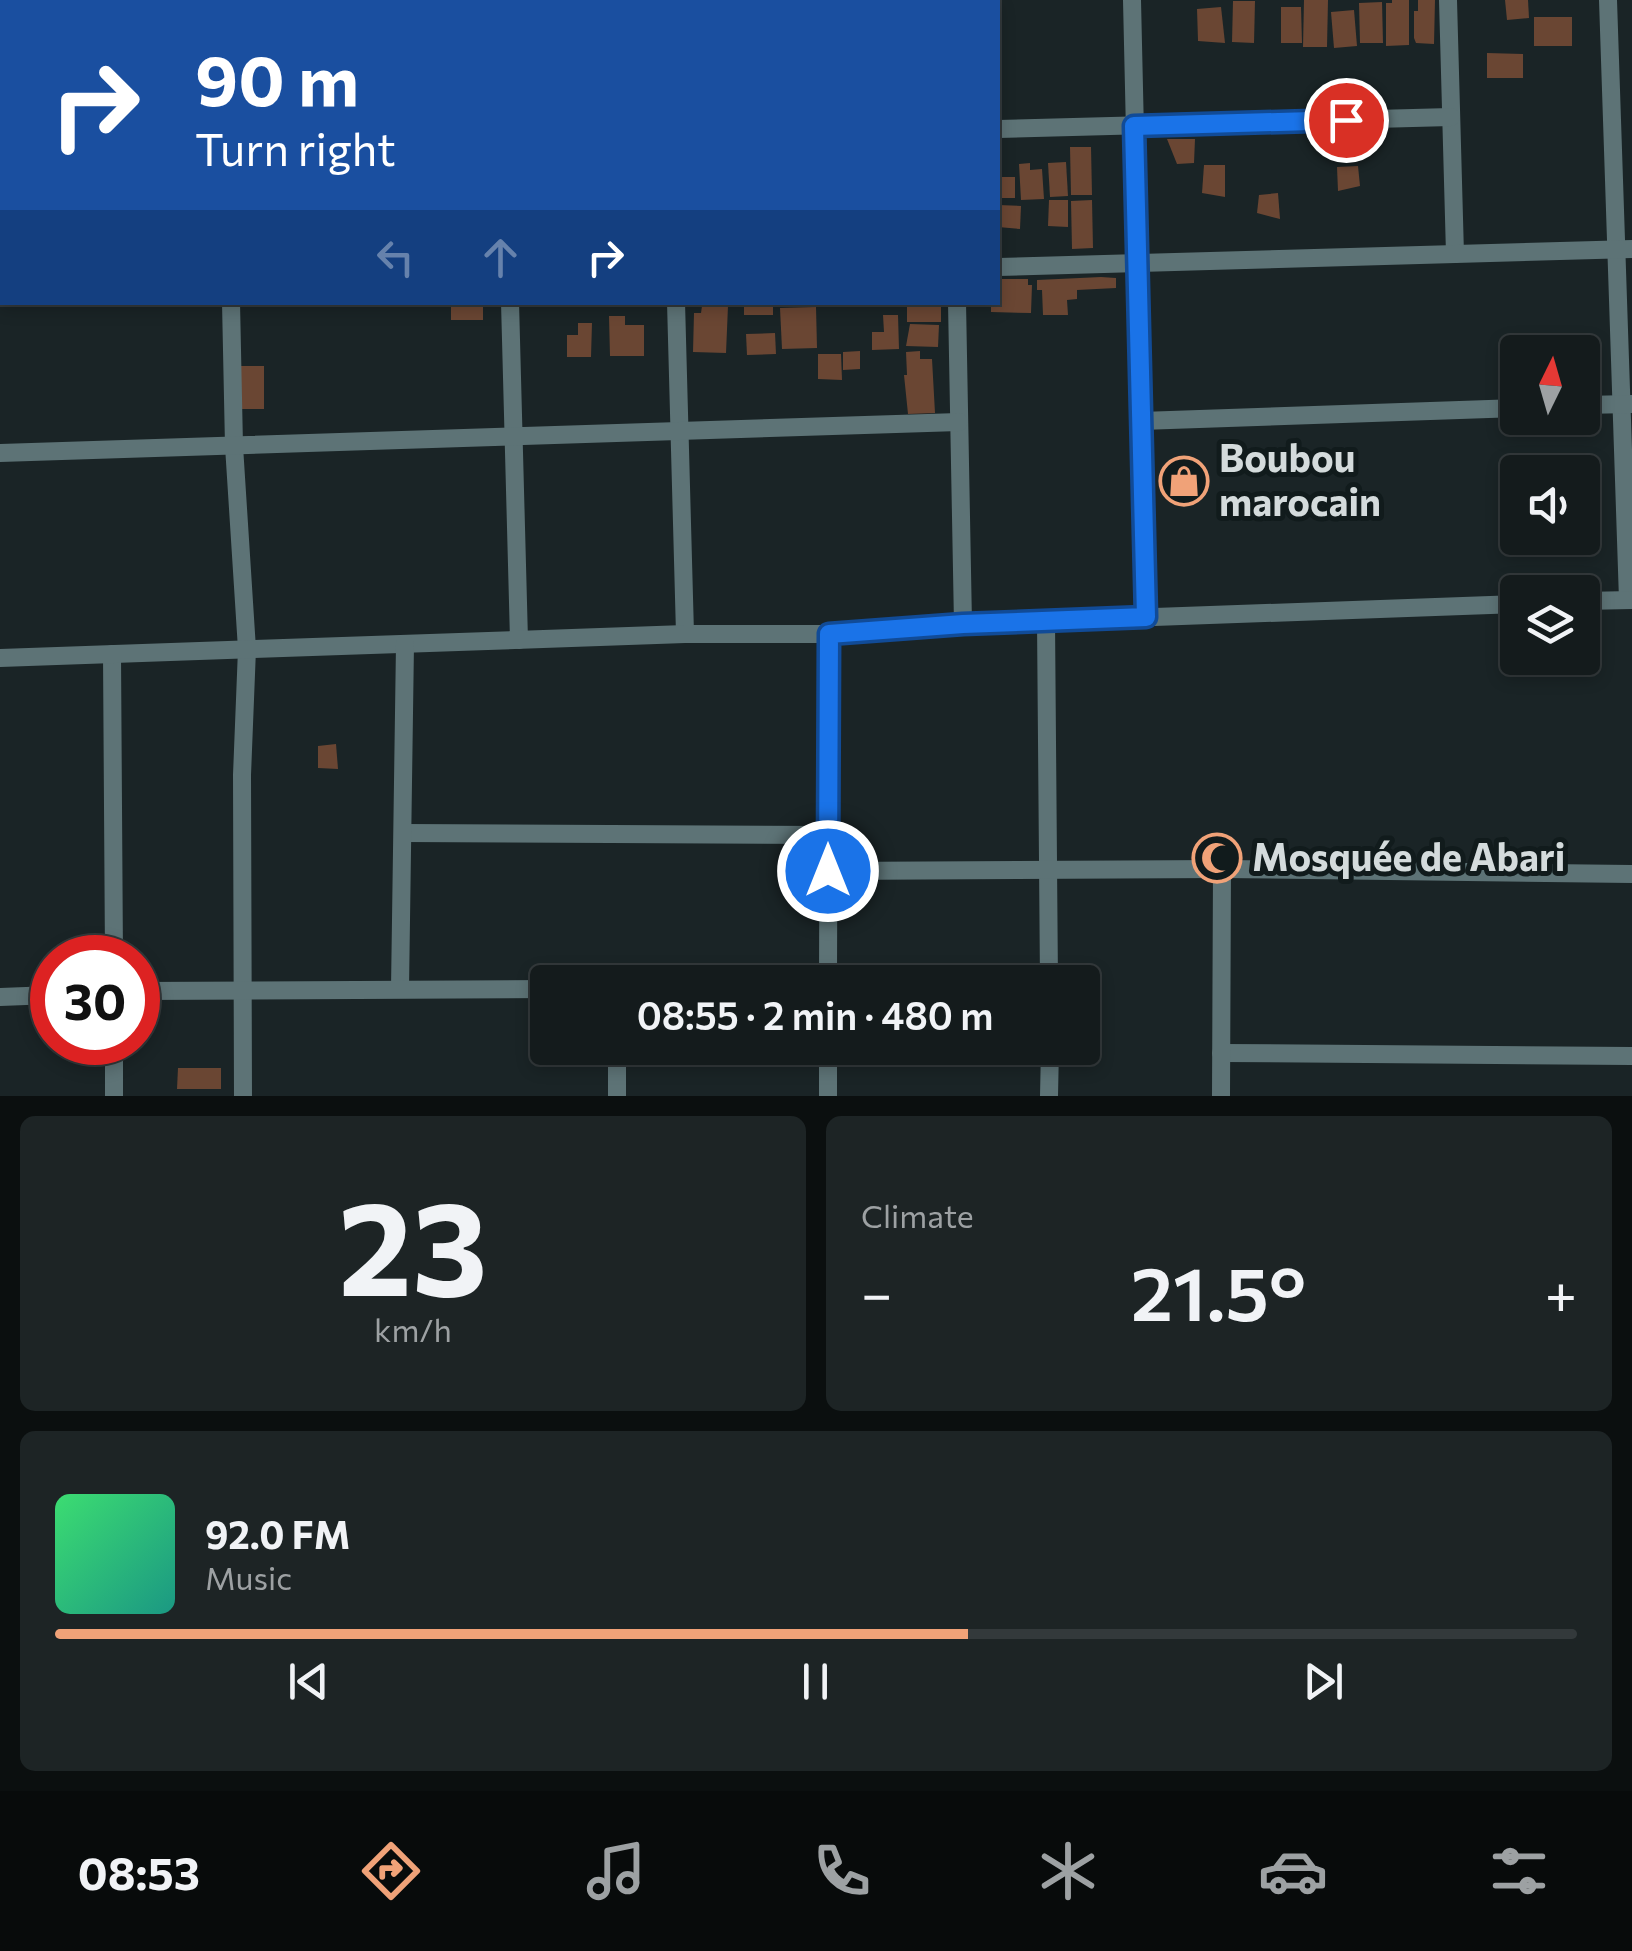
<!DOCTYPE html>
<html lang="en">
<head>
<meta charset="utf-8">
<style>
  :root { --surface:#141b1c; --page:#1d2425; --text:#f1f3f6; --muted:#9da1a3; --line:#33393b; --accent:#f0a278 }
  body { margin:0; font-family:Commissioner,sans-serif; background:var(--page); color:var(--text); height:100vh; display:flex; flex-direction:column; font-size:38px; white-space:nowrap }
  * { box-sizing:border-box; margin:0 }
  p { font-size:32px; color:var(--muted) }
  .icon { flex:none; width:55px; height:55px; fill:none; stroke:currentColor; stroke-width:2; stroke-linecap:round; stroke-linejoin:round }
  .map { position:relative; height:1096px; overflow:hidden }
  .sheet { display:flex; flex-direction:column; gap:20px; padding:20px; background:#0b0f0f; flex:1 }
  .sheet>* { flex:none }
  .top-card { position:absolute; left:0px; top:0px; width:1000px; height:305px; box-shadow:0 5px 15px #0003,0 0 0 2px var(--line); background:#1a4fa0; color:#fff; overflow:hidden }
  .needle { width:65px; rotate:5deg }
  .fabs { position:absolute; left:1500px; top:335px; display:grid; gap:20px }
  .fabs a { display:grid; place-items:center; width:100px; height:100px; border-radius:10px; background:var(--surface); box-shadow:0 5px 15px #0003,0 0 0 2px var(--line); font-size:50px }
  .speed { position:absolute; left:30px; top:935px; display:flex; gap:20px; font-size:50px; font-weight:700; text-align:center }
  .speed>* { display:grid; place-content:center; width:130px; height:130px; border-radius:50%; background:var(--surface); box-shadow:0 5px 15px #0003,0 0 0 2px var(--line); line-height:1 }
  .speed .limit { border:15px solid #d22; background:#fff; color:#111 }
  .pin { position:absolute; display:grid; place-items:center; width:85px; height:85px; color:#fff; margin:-42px; border:5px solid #fff; border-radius:50%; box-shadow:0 2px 10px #0007 }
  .me { position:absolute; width:110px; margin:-55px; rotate:0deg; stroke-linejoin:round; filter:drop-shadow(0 0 8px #0008) }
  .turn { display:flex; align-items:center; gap:35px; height:210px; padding:0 30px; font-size:45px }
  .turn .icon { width:130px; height:130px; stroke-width:2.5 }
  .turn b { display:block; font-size:70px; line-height:85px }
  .lanes { display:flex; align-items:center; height:95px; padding:0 30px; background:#0003; justify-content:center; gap:50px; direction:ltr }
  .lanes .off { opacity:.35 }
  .big { font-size:75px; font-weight:600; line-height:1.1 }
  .sheet .widget { flex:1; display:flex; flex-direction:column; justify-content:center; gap:15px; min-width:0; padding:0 35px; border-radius:15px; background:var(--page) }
  .sheet .dial { align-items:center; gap:0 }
  .dial b { font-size:130px; line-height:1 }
  .song { display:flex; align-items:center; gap:30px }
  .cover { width:120px; height:120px; border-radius:15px; background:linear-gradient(135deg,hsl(140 70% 55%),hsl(170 70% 35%)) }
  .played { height:10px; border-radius:5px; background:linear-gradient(90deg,var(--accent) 60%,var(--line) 60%) }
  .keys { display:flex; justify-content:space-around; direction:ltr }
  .heat { display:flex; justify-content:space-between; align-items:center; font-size:55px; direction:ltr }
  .sheet .tiles { flex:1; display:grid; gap:20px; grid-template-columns:1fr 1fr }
  .widget:last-child { grid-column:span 2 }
  .trip { position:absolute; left:530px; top:965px; width:570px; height:100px; border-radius:10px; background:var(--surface); box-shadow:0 5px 15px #0003,0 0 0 2px var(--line); font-weight:600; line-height:100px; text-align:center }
  .dock { display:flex; height:160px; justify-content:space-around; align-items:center; background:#080b0b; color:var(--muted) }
  .dock .icon { width:70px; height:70px }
  .dock .selected { color:var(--accent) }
  .dock b { font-size:45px; color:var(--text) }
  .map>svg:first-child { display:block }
</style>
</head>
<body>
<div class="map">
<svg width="1632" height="1096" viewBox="0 0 1632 1096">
  <rect width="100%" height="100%" fill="#1a2426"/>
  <g fill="#6a4633">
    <polygon points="1304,0 1328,0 1327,47 1303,47"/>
    <polygon points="1392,0 1409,0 1409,45 1386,46 1386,3 1392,3"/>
    <polygon points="1418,0 1435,0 1434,44 1416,43 1414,38 1414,11 1418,11"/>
    <polygon points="1505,0 1528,0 1529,18 1507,20"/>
    <polygon points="1233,1 1255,1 1254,43 1232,42"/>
    <polygon points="1382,2 1383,43 1360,43 1359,3"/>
    <polygon points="1221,7 1225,43 1198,41 1197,9"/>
    <polygon points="1281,7 1301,7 1302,43 1281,43"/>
    <polygon points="1354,10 1357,46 1334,48 1331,12"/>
    <rect x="1534" y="17" width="38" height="29"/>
    <polygon points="1487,53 1523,54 1523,78 1487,78"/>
    <polygon points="1167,139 1195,139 1194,163 1177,164"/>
    <polygon points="1070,147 1091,147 1092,195 1071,195"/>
    <polygon points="1066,162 1068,196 1050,197 1048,163"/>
    <polygon points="1030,163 1030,170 1042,169 1044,199 1021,200 1019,164"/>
    <polygon points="1204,165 1225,165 1225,197 1202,193"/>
    <polygon points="1358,166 1360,186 1338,191 1337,167"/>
    <rect x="998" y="177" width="17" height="21"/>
    <polygon points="1278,193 1280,219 1257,213 1259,195"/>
    <polygon points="1049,200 1068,200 1068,227 1048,226"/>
    <polygon points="1092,200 1093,248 1072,249 1071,201"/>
    <polygon points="998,205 1021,206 1020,229 998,227"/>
    <polygon points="1101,277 1116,278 1116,288 1077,290 1077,299 1067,300 1068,315 1043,315 1042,290 1037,290 1037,280"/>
    <polygon points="998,279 1028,279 1028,285 1032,285 1031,313 991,312 991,302 998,302"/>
    <rect x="451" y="302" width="32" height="18"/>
    <rect x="744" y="302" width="29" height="13"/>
    <rect x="907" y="302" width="34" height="20"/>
    <polygon points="702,306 728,306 726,353 693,352 694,313 701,313"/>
    <polygon points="816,307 817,348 782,349 780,308"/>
    <polygon points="883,315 898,315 899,349 872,350 872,332 884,332"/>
    <polygon points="609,316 625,316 625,325 644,325 644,356 610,356"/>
    <polygon points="578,323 592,323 591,357 567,357 567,335 578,335"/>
    <polygon points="910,324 939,325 938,347 906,346"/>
    <polygon points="775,333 776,354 747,355 746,334"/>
    <polygon points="860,351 860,369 843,370 843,352"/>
    <polygon points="920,351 920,359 932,359 935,413 908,414 904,375 907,375 906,352"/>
    <polygon points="818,354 841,354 842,380 818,379"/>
    <polygon points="233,366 264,366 264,409 234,409"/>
    <polygon points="336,744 338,769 318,768 318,746"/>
    <polygon points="178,1068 221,1068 221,1089 177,1089"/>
  </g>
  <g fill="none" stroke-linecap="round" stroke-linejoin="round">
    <g stroke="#5d7376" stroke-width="18">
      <polyline points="379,0 379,2"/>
      <polyline points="501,0 501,2"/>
      <polyline points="668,0 668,2"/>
      <polyline points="818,0 818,2"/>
      <polyline points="1132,0 1146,617"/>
      <polyline points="1448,0 1455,254"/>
      <polyline points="1608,0 1628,600"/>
      <polyline points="58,2 220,0"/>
      <polyline points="0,3 2,3"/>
      <polyline points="998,129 1451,117"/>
      <polyline points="0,159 2,159"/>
      <polyline points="998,267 1632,249"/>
      <polyline points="0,296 2,296"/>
      <polyline points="231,302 234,446 247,649 242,775 243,1096"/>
      <polyline points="510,302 519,640"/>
      <polyline points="676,302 685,634"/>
      <polyline points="957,302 963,624"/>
      <polyline points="1582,405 1632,404"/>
      <polyline points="1141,421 1518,408"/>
      <polyline points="0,453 959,422"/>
      <polyline points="1582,601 1632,600"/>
      <polyline points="1046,621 1049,982"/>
      <polyline points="112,654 114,958"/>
      <polyline points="0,658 685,634 829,634 963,624 1518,604"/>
      <polyline points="403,833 829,835"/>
      <polyline points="829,871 1222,869 1632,874"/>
      <polyline points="828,982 829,634"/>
      <polyline points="400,989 405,644"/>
      <polyline points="138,991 548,989"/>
      <polyline points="0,997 52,995"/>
      <polyline points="1221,1053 1632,1056"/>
      <polyline points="114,1096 114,1042"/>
      <polyline points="617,1096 617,1048"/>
      <polyline points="828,1096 828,1048"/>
      <polyline points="1049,1096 1050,1048"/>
      <polyline points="1221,1096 1222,869"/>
    </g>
  </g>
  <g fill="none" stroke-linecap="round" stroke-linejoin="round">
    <g stroke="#114b97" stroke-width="25">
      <polyline id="route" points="828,871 829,634 963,624 1146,617 1134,126 1346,120"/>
    </g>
    <use href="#route" stroke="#1a73e8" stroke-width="18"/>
  </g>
  <defs>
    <g id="shop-ring" transform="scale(2.5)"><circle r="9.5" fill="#111b1c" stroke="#f0a278" stroke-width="1.5"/><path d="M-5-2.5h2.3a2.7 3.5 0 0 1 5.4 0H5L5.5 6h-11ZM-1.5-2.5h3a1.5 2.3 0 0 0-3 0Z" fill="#f0a278"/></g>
    <g id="mosque-ring" transform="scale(2.5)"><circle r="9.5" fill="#111b1c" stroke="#f0a278" stroke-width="1.5"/><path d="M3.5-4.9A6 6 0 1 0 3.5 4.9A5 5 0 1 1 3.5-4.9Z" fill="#f0a278"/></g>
  </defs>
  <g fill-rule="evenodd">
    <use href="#shop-ring" x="1184" y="481"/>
    <use href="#mosque-ring" x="1217" y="858"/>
  </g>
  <g text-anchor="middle" stroke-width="10" stroke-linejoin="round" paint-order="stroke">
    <g font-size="38" font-weight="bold" fill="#d4dbdc" stroke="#111b1c" text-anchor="start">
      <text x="1219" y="472">Boubou<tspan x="1219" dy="44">marocain</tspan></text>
      <text x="1252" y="871">Mosquée de Abari</text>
    </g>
  </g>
</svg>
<div class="fabs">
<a><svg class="needle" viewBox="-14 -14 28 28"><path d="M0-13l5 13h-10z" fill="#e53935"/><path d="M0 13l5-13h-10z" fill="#9da1a3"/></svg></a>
<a><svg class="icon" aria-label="sound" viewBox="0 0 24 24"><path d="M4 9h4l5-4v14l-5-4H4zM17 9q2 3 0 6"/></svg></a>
<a><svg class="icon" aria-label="layers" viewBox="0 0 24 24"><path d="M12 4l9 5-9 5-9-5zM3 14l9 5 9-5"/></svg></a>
</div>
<div class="speed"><div class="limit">30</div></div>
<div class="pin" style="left:1346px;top:120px;background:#d93025"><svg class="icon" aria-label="arrive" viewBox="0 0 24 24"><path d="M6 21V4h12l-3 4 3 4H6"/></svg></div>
<svg class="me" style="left:828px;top:871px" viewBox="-20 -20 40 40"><circle r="17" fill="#1a73e8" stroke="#fff" stroke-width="3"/><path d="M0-11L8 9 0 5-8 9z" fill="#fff"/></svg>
<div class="trip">08:55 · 2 min · 480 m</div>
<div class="top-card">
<div class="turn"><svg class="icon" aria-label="right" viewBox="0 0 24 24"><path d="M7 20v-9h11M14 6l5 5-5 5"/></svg><div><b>90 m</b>Turn right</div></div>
<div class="lanes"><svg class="icon off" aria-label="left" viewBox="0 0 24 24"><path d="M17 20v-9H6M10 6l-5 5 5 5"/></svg><svg class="icon off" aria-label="ahead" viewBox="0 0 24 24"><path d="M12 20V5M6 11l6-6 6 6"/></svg><svg class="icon" aria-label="right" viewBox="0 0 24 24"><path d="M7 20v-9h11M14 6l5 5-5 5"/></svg></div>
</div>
</div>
<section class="sheet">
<div class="tiles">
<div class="widget dial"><b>23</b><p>km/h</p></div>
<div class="widget"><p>Climate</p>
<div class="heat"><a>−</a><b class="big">21.5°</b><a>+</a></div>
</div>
<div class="widget">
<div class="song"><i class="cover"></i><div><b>92.0 FM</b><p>Music</p></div></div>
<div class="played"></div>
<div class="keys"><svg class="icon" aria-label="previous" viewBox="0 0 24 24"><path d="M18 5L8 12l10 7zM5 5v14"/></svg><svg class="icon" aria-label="pause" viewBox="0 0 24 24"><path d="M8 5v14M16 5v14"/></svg><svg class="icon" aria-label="next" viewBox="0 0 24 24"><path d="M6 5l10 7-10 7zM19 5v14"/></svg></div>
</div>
</div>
</section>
<nav class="dock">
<b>08:53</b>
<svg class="icon selected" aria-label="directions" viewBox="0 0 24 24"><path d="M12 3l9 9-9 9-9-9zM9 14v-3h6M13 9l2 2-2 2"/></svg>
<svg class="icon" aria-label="music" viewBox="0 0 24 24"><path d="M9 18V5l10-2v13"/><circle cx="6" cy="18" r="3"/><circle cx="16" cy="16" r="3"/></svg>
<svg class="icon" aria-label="phone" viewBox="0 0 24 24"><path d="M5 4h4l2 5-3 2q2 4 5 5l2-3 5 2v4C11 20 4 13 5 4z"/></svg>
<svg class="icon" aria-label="climate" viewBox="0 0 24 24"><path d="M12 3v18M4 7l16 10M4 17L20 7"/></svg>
<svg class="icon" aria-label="car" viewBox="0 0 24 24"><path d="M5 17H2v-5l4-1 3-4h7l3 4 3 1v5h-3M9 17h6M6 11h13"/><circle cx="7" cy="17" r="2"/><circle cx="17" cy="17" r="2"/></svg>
<svg class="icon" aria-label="filters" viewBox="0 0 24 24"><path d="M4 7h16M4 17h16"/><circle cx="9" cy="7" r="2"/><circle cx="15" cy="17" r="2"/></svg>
</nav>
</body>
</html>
